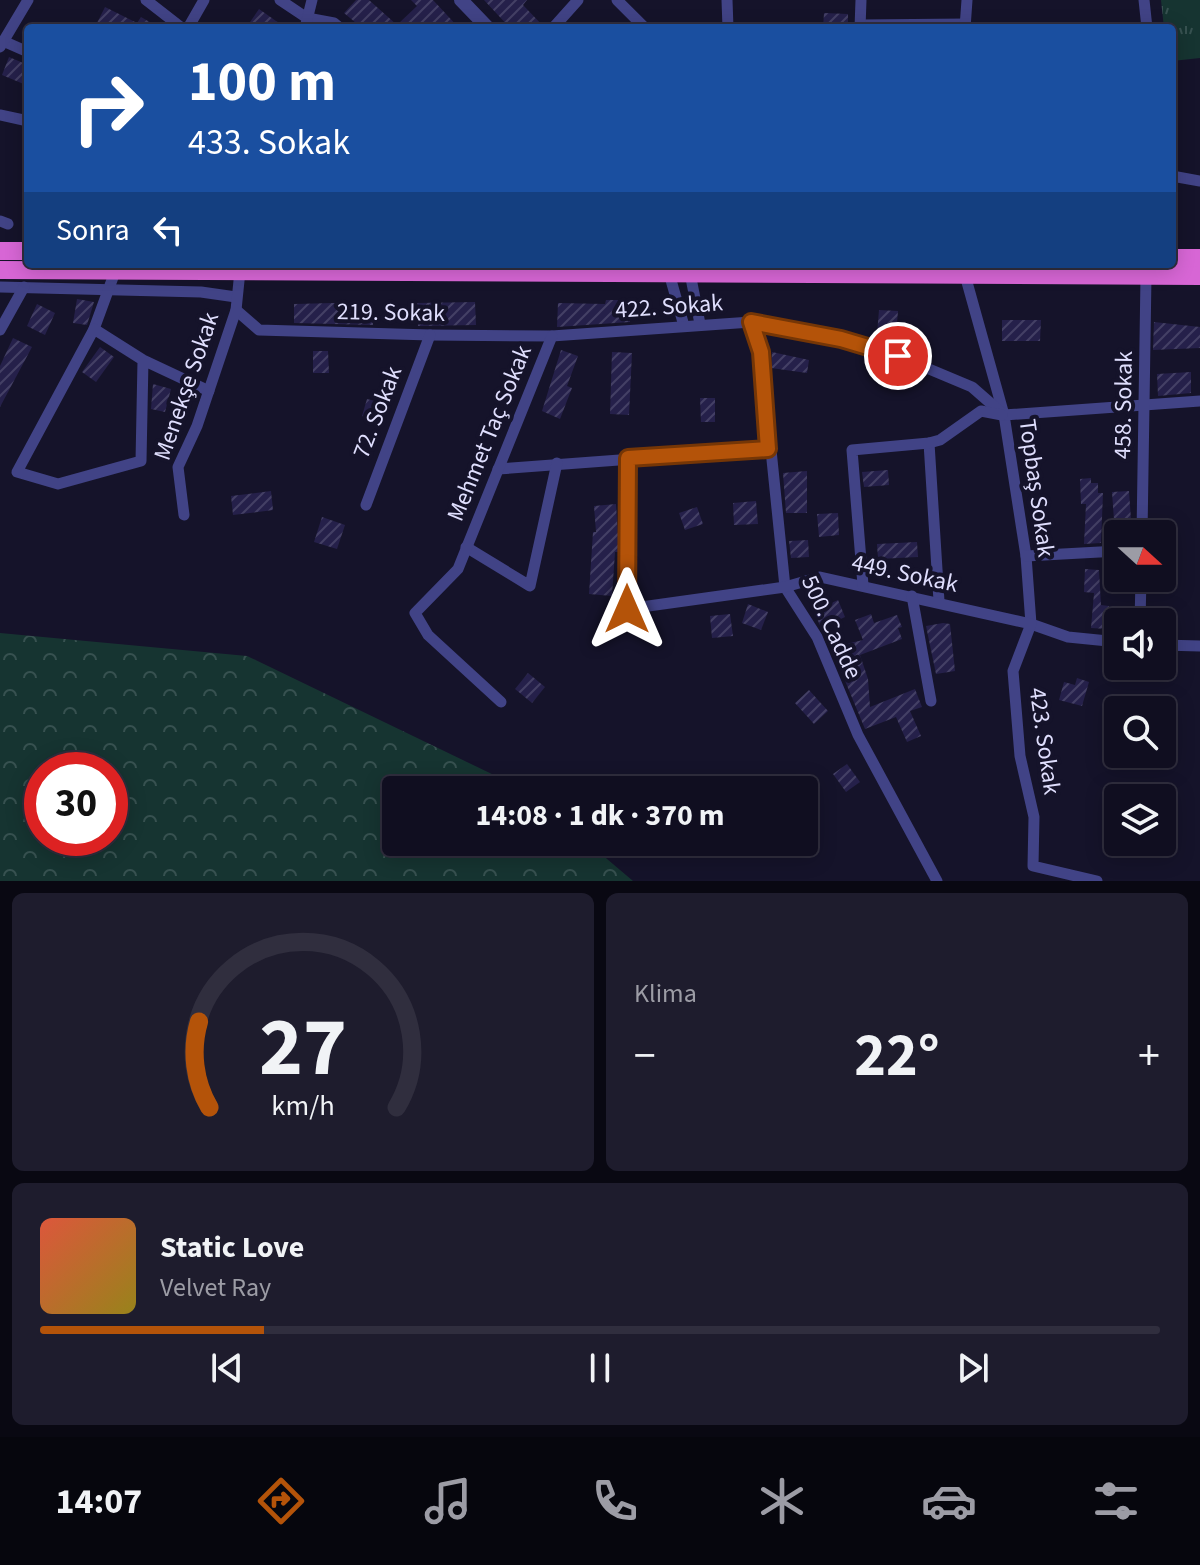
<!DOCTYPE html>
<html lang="tr">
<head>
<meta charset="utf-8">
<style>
  :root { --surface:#100e20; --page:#1e1c2d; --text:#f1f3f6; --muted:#9c9ca5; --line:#302e3e; --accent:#b45309 }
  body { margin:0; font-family:"Source Sans 3",sans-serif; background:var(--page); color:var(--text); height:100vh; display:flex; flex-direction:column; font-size:30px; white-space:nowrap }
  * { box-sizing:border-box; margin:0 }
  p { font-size:26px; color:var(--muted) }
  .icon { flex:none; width:44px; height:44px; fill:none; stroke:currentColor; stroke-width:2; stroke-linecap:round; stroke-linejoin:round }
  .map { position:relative; height:881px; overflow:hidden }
  .details { display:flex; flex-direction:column; gap:12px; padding:12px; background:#090812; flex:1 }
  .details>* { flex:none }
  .top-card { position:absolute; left:24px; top:24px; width:1152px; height:244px; border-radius:8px; box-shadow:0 4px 20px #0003,0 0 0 2px var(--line); background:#1a4fa0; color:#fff; overflow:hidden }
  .needle { width:52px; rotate:111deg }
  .fabs { position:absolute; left:1104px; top:520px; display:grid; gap:16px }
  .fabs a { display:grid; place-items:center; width:72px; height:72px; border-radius:8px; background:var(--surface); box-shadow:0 4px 20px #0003,0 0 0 2px var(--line); font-size:40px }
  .speed { position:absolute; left:24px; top:752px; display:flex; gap:16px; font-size:40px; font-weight:700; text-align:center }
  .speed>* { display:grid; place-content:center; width:104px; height:104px; border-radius:50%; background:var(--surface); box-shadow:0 4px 20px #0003,0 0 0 2px var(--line); line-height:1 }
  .speed .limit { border:12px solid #d22; background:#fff; color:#111 }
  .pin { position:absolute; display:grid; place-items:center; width:68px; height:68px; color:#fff; margin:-34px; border:4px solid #fff; border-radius:50%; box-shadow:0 2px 8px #0007 }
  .me { position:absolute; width:88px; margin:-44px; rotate:0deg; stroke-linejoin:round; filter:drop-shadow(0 0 6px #0008) }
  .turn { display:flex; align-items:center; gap:28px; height:168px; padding:0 32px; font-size:36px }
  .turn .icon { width:104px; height:104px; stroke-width:2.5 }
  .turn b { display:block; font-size:56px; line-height:68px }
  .then { display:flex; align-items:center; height:76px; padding:0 32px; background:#0003; gap:16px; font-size:30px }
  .big { font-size:60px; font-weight:700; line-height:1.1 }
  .details .card { flex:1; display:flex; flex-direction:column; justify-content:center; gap:12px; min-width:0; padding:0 28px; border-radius:12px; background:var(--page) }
  .details .dial { align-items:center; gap:0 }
  .dial svg { height:208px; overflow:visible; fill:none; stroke:var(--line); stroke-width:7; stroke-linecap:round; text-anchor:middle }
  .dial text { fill:var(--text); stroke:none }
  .song { display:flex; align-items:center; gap:24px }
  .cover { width:96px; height:96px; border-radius:12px; background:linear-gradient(135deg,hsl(10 70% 55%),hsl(50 70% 35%)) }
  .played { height:8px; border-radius:4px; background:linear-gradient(90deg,var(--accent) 20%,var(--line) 20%) }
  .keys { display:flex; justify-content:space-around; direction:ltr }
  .heat { display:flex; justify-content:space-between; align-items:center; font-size:44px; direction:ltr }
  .details .tiles { flex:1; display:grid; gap:12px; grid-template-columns:1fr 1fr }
  .card:last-child { grid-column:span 2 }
  .trip { position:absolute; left:382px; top:776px; width:436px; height:80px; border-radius:8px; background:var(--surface); box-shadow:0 4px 20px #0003,0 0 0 2px var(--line); font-weight:700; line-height:80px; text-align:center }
  .dock { display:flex; height:128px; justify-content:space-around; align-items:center; background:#06060d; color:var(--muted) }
  .dock .icon { width:56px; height:56px }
  .dock .active { color:var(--accent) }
  .dock b { font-size:36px; color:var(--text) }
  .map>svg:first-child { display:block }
</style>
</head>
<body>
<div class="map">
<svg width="1200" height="881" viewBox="0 0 1200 881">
  <defs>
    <pattern id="grass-tufts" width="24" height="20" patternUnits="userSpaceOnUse" patternTransform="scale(2)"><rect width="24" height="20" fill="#163431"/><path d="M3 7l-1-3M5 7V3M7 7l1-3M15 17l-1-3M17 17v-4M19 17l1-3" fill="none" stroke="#375150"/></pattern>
    <pattern id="forest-crowns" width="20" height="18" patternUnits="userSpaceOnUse" patternTransform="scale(2)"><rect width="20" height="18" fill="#163431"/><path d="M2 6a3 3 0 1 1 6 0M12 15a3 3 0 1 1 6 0" fill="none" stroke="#375150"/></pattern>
    <pattern id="building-hatch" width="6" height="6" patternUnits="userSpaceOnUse" patternTransform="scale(2)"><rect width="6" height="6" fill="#25204a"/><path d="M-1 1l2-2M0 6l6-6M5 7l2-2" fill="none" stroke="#444065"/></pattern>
  </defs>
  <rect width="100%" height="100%" fill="#15132a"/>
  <polygon fill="url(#grass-tufts)" points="1161,0 1200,0 1200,58 1172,61 1172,28 1164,28"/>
  <path fill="url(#forest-crowns)" fill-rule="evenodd" d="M0,633L247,656L525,790H396V842H587L633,881H0ZM42,770H110V838H42Z"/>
  <g fill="url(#building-hatch)">
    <polygon points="356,0 369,0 397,25 417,6 411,0 433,0 459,28 362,28 344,13"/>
    <polygon points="484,0 527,0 523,5 545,28 510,28"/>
    <polygon points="105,7 137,23 141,17 160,28 101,28 96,25"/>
    <polygon points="259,9 286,28 246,28"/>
    <polygon points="824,13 848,14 848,28 823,28"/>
    <polygon points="9,57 28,65 26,85 2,75"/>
    <polygon points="77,299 94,302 87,325 73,323"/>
    <polygon points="606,300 631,300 630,322 557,327 558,303 605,304"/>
    <polygon points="475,302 476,325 418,326 417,303"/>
    <polygon points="333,303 373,305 373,325 294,323 294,304"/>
    <polygon points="37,304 55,313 45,335 27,326"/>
    <polygon points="879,310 898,311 896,336 877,334"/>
    <polygon points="1002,320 1041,320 1040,341 1002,341"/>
    <polygon points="1154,322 1200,327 1200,348 1153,350"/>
    <polygon points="13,338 32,347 0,407 0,366"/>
    <polygon points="100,347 114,357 96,382 82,372"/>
    <polygon points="561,350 578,356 567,386 572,388 560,419 542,411"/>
    <polygon points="313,351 328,351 329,373 313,373"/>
    <polygon points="612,352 632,353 629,415 610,414"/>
    <polygon points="772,352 809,360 807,373 771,368"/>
    <polygon points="1191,372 1191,393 1158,396 1157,374"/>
    <polygon points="153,384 171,389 165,412 151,409"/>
    <polygon points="700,398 715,398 715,422 701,422"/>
    <polygon points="367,399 387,404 382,422 362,416"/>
    <polygon points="888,470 889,485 864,487 862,472"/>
    <polygon points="807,471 807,513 786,513 783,473"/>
    <polygon points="1091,478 1091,483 1098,483 1098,493 1103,493 1101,543 1084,544 1086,504 1081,504 1080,479"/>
    <polygon points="271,491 273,510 233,515 231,496"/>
    <polygon points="1129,491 1132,534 1115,534 1112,492"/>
    <polygon points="756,501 758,524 734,525 733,503"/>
    <polygon points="616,504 619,552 615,552 612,596 589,594 593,532 596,532 594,506"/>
    <polygon points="697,507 703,524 685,530 679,513"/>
    <polygon points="838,513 839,535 819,537 817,514"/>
    <polygon points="322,517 345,525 337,549 314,542"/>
    <polygon points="808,540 809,557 791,558 789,541"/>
    <polygon points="917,542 918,557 878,559 877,544"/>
    <polygon points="1085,569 1099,570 1101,605 1109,606 1107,629 1091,628 1094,593 1084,592"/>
    <polygon points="838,600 845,617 821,628 814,611"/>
    <polygon points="748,604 768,612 761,630 742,623"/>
    <polygon points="1154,609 1174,610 1173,637 1162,637 1162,622 1154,622"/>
    <polygon points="730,614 733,636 712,638 710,616"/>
    <polygon points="871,614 874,623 897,615 902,627 898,628 902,639 860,655 868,679 870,707 915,689 922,707 910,711 921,736 907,742 896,717 865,729 836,659 833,647 863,640 855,620"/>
    <polygon points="943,623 950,624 955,671 936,674 926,626"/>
    <polygon points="528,673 545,687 532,703 515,689"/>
    <polygon points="1077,678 1089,682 1082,706 1059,700 1064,682 1075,685"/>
    <polygon points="809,690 828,711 814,724 795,703"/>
    <polygon points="847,764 860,782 846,792 833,774"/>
  </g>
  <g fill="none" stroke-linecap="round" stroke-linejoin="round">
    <g stroke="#414386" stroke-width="11">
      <polyline points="146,0 182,28"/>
      <polyline points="280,0 307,18 334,23 340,28"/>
      <polyline points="617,0 645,28"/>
      <polyline points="727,0 728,28"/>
      <polyline points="1144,0 1147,28"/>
      <polyline points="860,25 966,24"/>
      <polyline points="188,28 204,0"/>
      <polyline points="305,28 312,0"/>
      <polyline points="553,28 578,0"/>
      <polyline points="860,28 861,0"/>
      <polyline points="965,28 967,0"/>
      <polyline points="3,41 28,52"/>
      <polyline points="0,47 28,0"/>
      <polyline points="0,115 28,121"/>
      <polyline points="1172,176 1200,181"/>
      <polyline points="0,221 8,224"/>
      <polyline points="669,273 684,326"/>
      <polyline points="690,273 700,324"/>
      <polyline points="965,275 1004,415 1026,556 1031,624 1068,637 1118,642"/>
      <polyline points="0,287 201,292 236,297"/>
      <polyline points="236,310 259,330 430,335 552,336 751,322 841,339 898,356 972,387 1004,415 1200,401"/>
      <polyline points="751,322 761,352 785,587 817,637 858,735 937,881"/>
      <polyline points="94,329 116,269"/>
      <polyline points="0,330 24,287"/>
      <polyline points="143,360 141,461 58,484 17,472 94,329 143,360 209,391"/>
      <polyline points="929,443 939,601"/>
      <polyline points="628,458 627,609 785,587 820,577 1031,624 1013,671 1020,756 1034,817 1033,866 1097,881"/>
      <polyline points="498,469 768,449"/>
      <polyline points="366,505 430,335"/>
      <polyline points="184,515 178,467 197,426 236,310 240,271"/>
      <polyline points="1142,534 1146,276"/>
      <polyline points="466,547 530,586 557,463"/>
      <polyline points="1026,556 1118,551"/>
      <polyline points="863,585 852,450 929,443 940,440 981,411 1002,415"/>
      <polyline points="912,596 931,701"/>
      <polyline points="1140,622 1141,578"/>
      <polyline points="1162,645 1200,646"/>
      <polyline points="501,702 428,635 415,613 458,569 552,336"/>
    </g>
    <polyline stroke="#414386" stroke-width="14" points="461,0 488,28"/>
    <g stroke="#d766d5" stroke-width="18">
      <polyline points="0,251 28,251"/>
      <polyline points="1172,258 1200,258"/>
      <polyline points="0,270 1200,276"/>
    </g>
  </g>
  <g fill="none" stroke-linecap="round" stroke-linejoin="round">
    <g stroke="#753606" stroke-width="20">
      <polyline id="route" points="627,609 628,458 768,449 761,352 751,322 841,339 898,356"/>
    </g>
    <use href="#route" stroke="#b45309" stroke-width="14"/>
  </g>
  <g text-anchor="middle" stroke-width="8" stroke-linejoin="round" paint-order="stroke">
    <g font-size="24" fill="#dfdefd" stroke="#15132a">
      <text transform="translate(669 306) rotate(-4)" y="8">422. Sokak</text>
      <text transform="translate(391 312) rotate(1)" y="8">219. Sokak</text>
      <text transform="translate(186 386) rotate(-71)" y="8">Menekşe Sokak</text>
      <text transform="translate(1123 405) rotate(-89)" y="8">458. Sokak</text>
      <text transform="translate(377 412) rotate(-69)" y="8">72. Sokak</text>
      <text transform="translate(489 433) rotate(-68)" y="8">Mehmet Taç Sokak</text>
      <text transform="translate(1037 488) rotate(82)" y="8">Topbaş Sokak</text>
      <text transform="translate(905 573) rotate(12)" y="8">449. Sokak</text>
      <text transform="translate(832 627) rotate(65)" y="8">500. Cadde</text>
      <text transform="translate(1045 741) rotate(82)" y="8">423. Sokak</text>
    </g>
  </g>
</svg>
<div class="fabs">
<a><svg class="needle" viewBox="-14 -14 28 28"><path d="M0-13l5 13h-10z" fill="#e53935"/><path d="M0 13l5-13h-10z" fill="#9c9ca5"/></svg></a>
<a><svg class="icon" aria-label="sound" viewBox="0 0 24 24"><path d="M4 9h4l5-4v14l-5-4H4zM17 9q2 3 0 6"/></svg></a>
<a><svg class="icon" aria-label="search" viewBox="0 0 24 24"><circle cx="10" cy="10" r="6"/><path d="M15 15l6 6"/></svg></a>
<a><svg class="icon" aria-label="layers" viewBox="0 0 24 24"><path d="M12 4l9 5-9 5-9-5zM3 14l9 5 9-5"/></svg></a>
</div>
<div class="speed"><div class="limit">30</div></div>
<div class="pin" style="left:898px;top:356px;background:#d93025"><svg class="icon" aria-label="arrive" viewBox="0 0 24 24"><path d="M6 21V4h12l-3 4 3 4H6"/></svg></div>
<svg class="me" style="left:627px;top:609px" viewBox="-20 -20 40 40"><path d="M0-17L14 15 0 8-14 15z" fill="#b45309" stroke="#fff" stroke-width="4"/></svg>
<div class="trip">14:08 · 1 dk · 370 m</div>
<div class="top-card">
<div class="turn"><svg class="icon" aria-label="right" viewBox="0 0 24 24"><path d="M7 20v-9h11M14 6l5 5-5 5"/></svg><div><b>100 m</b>433. Sokak</div></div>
<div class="then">Sonra<svg class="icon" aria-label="left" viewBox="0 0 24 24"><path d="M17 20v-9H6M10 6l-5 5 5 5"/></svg></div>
</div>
</div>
<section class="details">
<div class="tiles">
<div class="card dial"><svg viewBox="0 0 100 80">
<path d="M14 69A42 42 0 1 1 86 69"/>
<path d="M14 69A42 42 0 0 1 10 36" stroke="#b45309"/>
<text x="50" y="56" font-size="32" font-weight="700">27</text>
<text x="50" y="72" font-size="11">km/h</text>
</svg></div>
<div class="card"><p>Klima</p>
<div class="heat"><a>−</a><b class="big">22°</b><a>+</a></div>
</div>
<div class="card">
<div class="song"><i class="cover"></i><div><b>Static Love</b><p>Velvet Ray</p></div></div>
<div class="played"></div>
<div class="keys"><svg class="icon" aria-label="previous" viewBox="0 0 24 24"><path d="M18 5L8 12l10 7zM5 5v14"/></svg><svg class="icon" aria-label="pause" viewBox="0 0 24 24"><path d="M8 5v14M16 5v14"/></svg><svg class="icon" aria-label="next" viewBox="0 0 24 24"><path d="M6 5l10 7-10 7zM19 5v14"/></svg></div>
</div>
</div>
</section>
<nav class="dock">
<b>14:07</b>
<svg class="icon active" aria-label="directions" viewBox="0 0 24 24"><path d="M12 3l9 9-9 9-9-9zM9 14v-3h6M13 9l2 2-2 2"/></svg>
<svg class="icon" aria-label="music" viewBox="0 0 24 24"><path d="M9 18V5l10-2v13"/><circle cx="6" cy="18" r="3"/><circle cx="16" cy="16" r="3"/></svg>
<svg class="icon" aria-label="phone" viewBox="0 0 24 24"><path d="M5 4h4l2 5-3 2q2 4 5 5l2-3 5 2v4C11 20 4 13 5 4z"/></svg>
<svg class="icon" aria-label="climate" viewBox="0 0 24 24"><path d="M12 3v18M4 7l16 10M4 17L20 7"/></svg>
<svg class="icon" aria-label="car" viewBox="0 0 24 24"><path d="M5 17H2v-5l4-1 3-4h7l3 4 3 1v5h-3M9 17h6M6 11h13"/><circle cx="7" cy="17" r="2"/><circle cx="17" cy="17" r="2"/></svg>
<svg class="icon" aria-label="filters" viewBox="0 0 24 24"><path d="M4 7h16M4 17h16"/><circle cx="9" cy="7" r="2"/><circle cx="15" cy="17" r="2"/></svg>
</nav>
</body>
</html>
